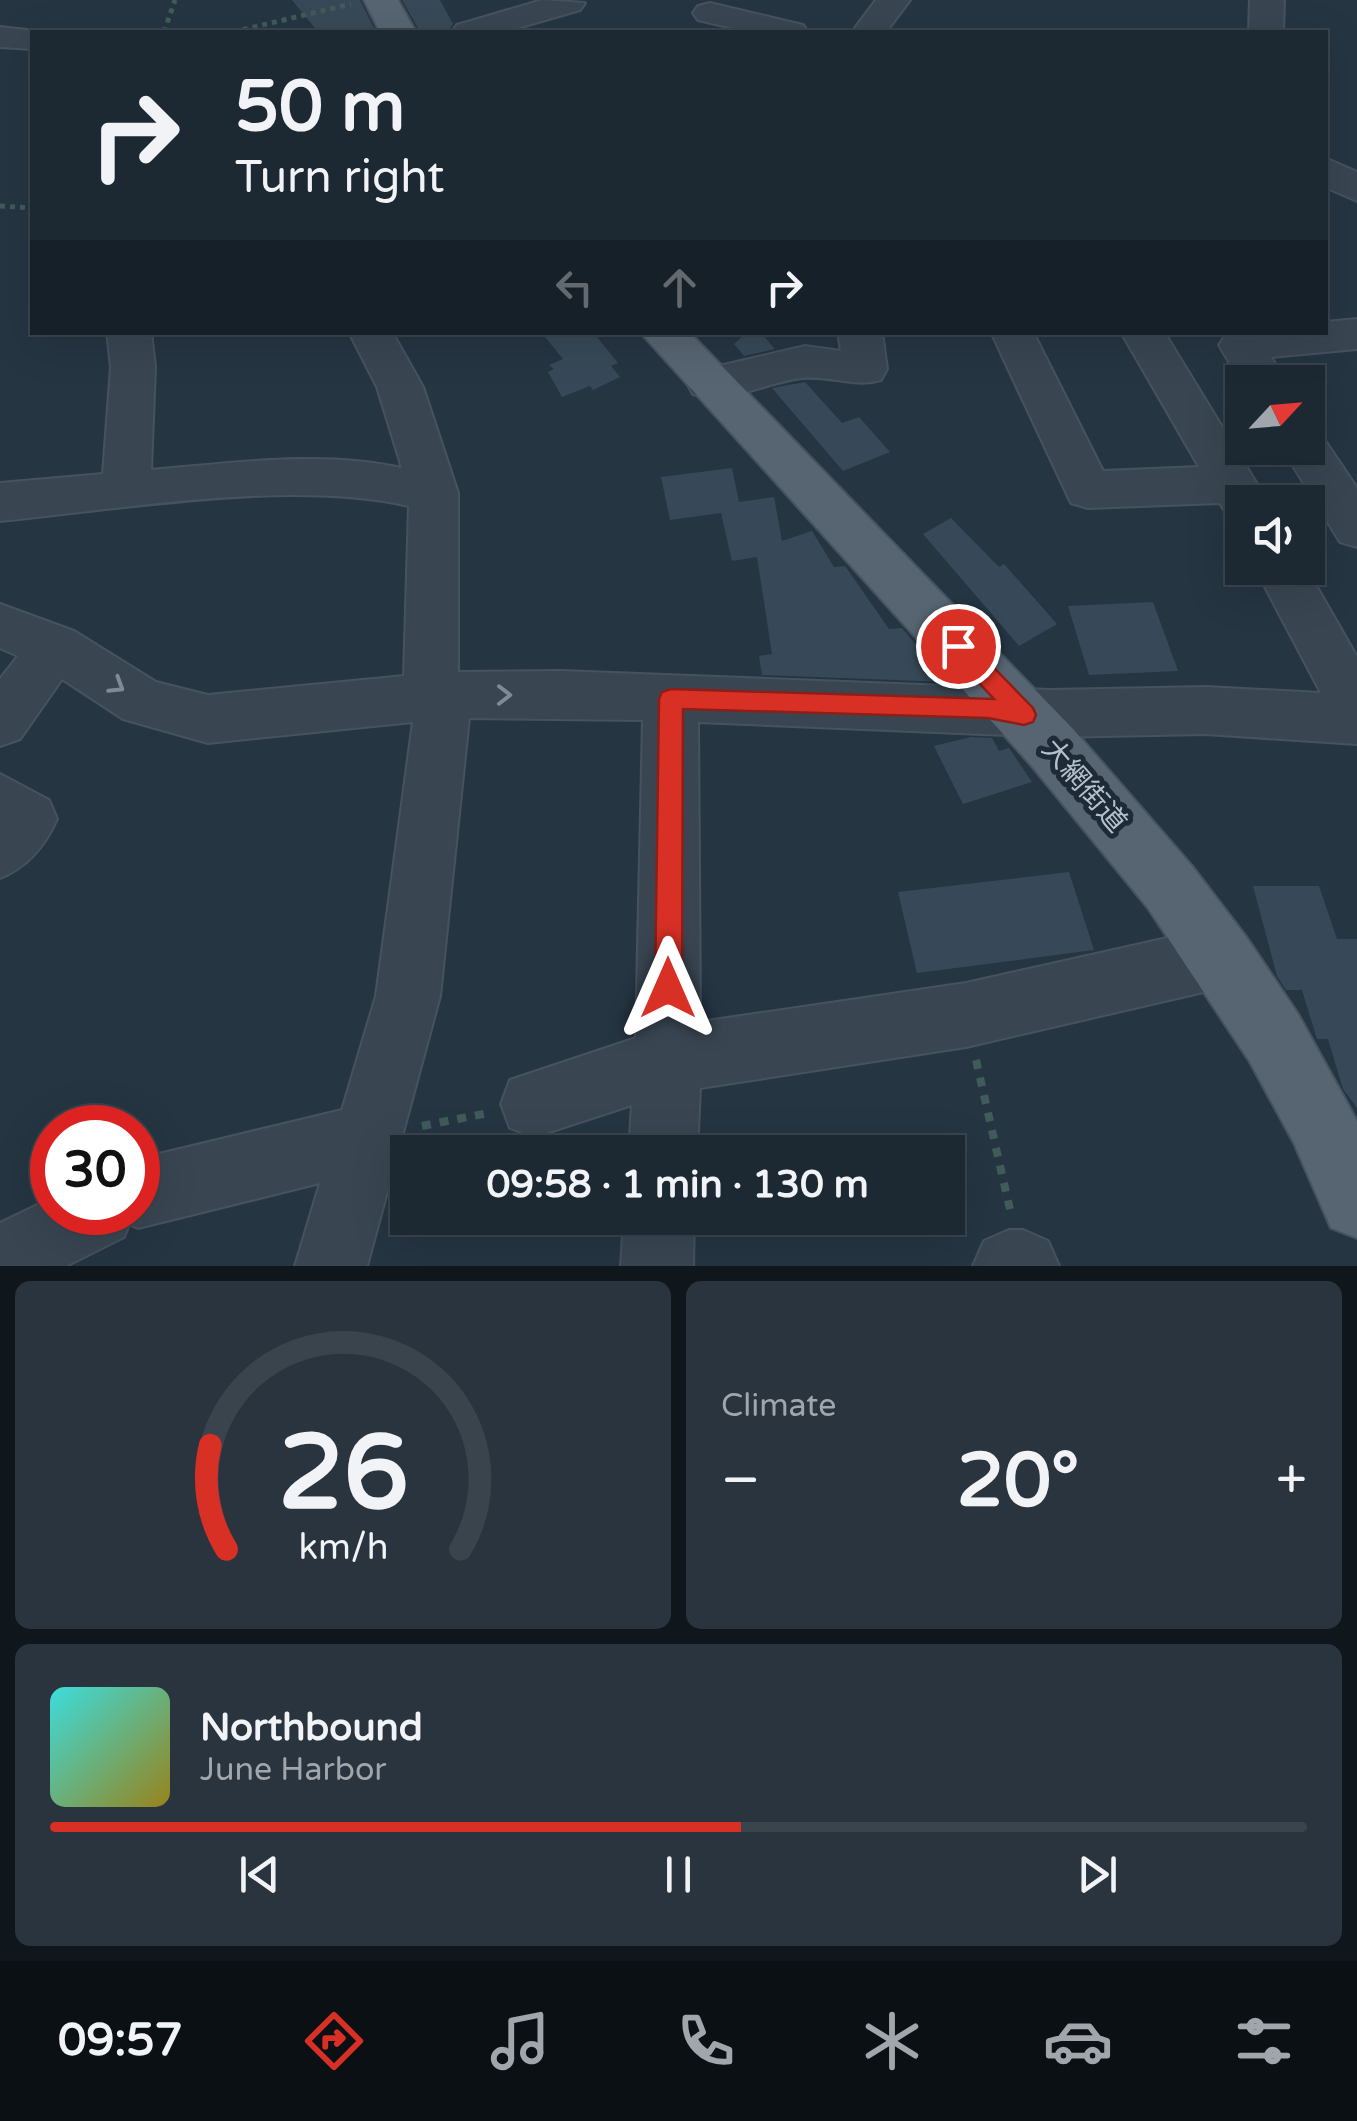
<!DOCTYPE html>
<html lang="en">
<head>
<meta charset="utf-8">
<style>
  :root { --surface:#1c2832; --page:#29343e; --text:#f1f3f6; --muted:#a0a6ac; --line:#3a444d; --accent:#d93025 }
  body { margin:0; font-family:"Varela Round","Noto Sans JP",sans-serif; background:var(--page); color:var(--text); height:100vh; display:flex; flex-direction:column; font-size:38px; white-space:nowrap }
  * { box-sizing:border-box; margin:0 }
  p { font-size:32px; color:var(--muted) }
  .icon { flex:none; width:55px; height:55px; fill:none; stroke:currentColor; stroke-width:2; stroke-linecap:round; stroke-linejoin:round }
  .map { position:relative; height:1266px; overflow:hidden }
  .sheet { display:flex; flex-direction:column; gap:15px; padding:15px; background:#0f161c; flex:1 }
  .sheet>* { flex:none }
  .top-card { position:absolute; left:30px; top:30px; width:1298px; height:305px; border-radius:0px; box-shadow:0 10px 40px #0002,0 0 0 2px var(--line); background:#1c2832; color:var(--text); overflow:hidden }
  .needle { width:65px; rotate:64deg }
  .fabs { position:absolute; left:1225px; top:365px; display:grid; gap:20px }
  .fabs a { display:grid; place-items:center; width:100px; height:100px; border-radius:0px; background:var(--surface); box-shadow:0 10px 40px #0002,0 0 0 2px var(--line); font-size:50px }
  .speed { position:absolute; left:30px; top:1105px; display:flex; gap:20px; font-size:50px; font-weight:700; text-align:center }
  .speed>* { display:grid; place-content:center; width:130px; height:130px; border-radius:50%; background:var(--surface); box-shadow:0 10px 40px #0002,0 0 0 2px var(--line); line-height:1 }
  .speed .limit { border:15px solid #d22; background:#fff; color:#111 }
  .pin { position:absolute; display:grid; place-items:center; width:85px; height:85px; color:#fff; margin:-42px; border:5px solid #fff; border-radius:50%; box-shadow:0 2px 10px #0007 }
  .me { position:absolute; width:110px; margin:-55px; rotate:0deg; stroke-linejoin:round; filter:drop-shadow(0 0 8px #0008) }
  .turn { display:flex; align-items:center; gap:35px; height:210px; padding:0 40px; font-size:45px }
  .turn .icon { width:130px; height:130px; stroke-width:2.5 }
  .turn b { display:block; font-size:70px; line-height:85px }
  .lanes { display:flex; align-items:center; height:95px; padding:0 40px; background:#0003; justify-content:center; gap:50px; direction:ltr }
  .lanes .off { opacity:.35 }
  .big { font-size:75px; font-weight:700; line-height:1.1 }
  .sheet .tile { flex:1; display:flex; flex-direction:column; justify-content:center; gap:15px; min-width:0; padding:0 35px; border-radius:15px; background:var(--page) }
  .sheet .dial { align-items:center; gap:0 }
  .dial svg { height:260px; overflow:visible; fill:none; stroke:var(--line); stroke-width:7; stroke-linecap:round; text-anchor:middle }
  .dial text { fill:var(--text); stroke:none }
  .song { display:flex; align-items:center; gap:30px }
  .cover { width:120px; height:120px; border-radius:15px; background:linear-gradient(135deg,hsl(180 70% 55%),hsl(50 70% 35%)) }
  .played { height:10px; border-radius:5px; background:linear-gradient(90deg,var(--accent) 55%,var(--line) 55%) }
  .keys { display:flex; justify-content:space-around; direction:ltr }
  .heat { display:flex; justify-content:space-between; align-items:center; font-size:55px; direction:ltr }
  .sheet .tiles { flex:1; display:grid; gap:15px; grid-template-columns:1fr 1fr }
  .tile:last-child { grid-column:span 2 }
  .trip { position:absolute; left:390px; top:1135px; width:575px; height:100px; border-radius:0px; background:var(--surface); box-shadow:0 10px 40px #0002,0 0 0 2px var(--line); font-weight:700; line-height:100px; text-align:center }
  .tab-bar { display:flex; height:160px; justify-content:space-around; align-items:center; background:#0b1014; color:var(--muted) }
  .tab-bar .icon { width:70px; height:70px }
  .tab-bar .on { color:var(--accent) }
  .tab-bar b { font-size:45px; color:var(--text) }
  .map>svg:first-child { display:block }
</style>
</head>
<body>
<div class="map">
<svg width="1357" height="1266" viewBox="0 0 1357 1266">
  <rect width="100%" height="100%" fill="#253542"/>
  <g fill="#374958">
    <polygon points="292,0 360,0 376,32 318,32"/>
    <polygon points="402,0 440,0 453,24 450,28 420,32"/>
    <polygon points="541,332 593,332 618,363 611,366 620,377 593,390 590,386 562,397 548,372 554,369 549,365 563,359"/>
    <polygon points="747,332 760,332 775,349 744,356 734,344"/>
    <polygon points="805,382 842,423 859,417 890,452 843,471 772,388"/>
    <polygon points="732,468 739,502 774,497 782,541 812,531 834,567 845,566 889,629 902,628 948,682 762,675 759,656 772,654 757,557 732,561 721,513 670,520 661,477"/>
    <polygon points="951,518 999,567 1004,564 1057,624 1019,646 923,534"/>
    <polygon points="1153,602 1178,671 1089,675 1068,606"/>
    <polygon points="971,737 992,738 999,751 1009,748 1032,782 963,804 934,746"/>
    <polygon points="1069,872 1094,950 917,973 898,892"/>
    <polygon points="1253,886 1319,886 1337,939 1357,939 1357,1108 1343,1089 1328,1039 1317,1039 1302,990 1286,990 1277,976"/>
  </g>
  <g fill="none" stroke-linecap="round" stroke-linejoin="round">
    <g stroke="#46525e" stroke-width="4">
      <g id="minor">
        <polygon points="542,0 585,3 580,10 504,32 452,32 457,25"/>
        <polygon points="876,0 910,0 886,32 852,32"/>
        <polygon points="1250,0 1284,0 1283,32 1249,32"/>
        <polygon points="710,3 803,25 808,32 750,32 698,20 693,13 698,6"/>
        <polygon points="0,27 45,32 32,32 32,49 0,47"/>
        <polygon points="1325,158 1357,172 1357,201 1325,187"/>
        <polygon points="1357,319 1357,349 1271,357 1286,382 1242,384 1219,345 1226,334 1232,332 1325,332 1325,322"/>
        <path d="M107,332H151L155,367L151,470C233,463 321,450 402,468L377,387L349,332H392L423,387L458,493V672L561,671L1051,690L1206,687L1321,693L1255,568H1306L1357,657V744L1206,734L1051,737L698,722L700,1022L966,983L1221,926L1243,935L1252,957L1243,979L1221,988L966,1047L700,1088L697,1152H629L632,1105L534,1137L510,1128L501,1104L510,1080L636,1038L643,720L469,718L440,996L367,1266H295L320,1183L138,1228L129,1224L124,1237L66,1266H0V1223L52,1198V1212H138V1159L342,1110L376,996L413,722L208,743L123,719L62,679L20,739L0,746V679L18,656L0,648V604L74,631L156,682L208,695L404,676L409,506C289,479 124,509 0,521V483L103,474L111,367Z"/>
        <path d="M838,332H882L887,369L881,380C854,388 829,375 802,378C767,382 728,405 693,394L687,383L693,372L805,346L841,351Z"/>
        <polygon points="991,332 1033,332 1103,471 1199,467 1121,332 1164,332 1268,502 1242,502 1242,520 1227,515 1220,503 1088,508 1071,503"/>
        <polygon points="1308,431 1322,436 1357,488 1357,547 1340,542 1282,448 1308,448"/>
        <path d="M0,774L49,800L57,819C45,846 28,867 0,878Z"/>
        <polygon points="624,1218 694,1218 693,1266 621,1266"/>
        <polygon points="1009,1230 1023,1230 1048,1241 1059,1266 973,1266 984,1241"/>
      </g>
    </g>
    <g stroke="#46525e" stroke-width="4">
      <g id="major">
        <polygon points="364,0 398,0 416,32 380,32"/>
        <polygon points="640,332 689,332 1073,729 1192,866 1247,938 1298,1014 1357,1121 1357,1238 1331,1228 1294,1143 1250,1062 1148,908 1031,765"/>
      </g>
    </g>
    <g stroke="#405b5a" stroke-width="5" stroke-dasharray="5 5" stroke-linecap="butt">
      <polyline points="164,32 175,0"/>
      <polyline points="233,32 351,4"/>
      <polyline points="0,206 32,208"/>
    </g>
    <g stroke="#405b5a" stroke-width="8" stroke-dasharray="9 9" stroke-linecap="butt">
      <polyline points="976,1060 1011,1214"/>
      <polyline points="422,1126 488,1113"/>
    </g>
    <use href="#minor" fill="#394652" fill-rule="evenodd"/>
    <use href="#major" fill="#576572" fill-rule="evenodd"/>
  </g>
  <defs><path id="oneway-chevron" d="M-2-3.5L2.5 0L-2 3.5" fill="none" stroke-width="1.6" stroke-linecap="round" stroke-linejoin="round" transform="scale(2.5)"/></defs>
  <g stroke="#7e8a95">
    <use href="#oneway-chevron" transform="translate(117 686) rotate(32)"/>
    <use href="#oneway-chevron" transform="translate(504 695)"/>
  </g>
  <polygon fill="#d93025" stroke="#8d1f18" stroke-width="2.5" points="958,636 966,639 1033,708 1036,715 1033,722 1024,725 988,718 683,709 682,988 678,998 668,1002 659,998 655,988 659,699 662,692 671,689 994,699 950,652 947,646 950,639"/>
  <g text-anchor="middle" stroke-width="10" stroke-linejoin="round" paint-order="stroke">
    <g font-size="28" fill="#b6c1cc" stroke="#1e2b37">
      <text transform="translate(1085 785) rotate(49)" y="10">大網街道</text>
    </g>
  </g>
</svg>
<div class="fabs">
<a><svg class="needle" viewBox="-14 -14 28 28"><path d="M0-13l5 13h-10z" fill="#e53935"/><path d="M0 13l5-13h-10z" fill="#a0a6ac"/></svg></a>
<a><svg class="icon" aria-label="sound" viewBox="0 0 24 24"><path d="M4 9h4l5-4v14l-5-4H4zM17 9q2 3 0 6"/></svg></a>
</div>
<div class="speed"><div class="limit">30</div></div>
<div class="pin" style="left:958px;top:646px;background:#d93025"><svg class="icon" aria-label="arrive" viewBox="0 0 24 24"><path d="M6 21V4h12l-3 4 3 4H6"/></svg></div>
<svg class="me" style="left:668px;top:988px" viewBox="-20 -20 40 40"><path d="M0-17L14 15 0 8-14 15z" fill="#d93025" stroke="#fff" stroke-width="4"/></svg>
<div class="trip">09:58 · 1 min · 130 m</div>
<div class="top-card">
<div class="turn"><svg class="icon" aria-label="right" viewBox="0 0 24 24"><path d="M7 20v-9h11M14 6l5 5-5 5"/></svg><div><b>50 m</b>Turn right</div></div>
<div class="lanes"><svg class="icon off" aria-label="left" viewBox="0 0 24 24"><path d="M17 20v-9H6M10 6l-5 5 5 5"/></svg><svg class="icon off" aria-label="ahead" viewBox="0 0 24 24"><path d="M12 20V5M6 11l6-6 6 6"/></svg><svg class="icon" aria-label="right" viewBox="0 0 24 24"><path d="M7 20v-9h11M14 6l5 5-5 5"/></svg></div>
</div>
</div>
<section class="sheet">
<div class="tiles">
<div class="tile dial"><svg viewBox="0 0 100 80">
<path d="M14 69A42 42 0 1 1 86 69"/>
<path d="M14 69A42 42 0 0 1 9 37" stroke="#d93025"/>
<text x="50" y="56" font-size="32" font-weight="700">26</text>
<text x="50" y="72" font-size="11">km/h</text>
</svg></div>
<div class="tile"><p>Climate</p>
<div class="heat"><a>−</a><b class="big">20°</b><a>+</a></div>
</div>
<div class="tile">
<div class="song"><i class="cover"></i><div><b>Northbound</b><p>June Harbor</p></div></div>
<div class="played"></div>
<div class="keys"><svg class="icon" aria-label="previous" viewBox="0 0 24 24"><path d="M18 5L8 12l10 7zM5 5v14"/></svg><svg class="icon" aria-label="pause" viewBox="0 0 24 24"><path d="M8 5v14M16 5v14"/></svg><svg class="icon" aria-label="next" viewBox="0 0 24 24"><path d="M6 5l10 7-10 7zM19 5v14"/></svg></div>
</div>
</div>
</section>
<nav class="tab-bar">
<b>09:57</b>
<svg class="icon on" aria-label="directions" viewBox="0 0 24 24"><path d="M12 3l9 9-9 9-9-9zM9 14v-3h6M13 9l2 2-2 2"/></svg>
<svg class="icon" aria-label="music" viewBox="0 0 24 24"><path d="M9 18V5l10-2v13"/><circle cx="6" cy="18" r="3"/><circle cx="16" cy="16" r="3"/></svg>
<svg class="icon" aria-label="phone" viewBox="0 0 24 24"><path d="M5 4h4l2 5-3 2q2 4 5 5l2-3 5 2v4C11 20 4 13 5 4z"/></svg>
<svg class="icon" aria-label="climate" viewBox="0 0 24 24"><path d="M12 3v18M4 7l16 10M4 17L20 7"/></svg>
<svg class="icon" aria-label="car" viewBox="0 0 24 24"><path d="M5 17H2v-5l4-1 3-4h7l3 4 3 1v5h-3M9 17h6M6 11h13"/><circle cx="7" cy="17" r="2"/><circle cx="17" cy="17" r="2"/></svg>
<svg class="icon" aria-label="filters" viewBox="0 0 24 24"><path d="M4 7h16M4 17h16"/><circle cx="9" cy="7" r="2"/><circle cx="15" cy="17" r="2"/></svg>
</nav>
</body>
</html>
